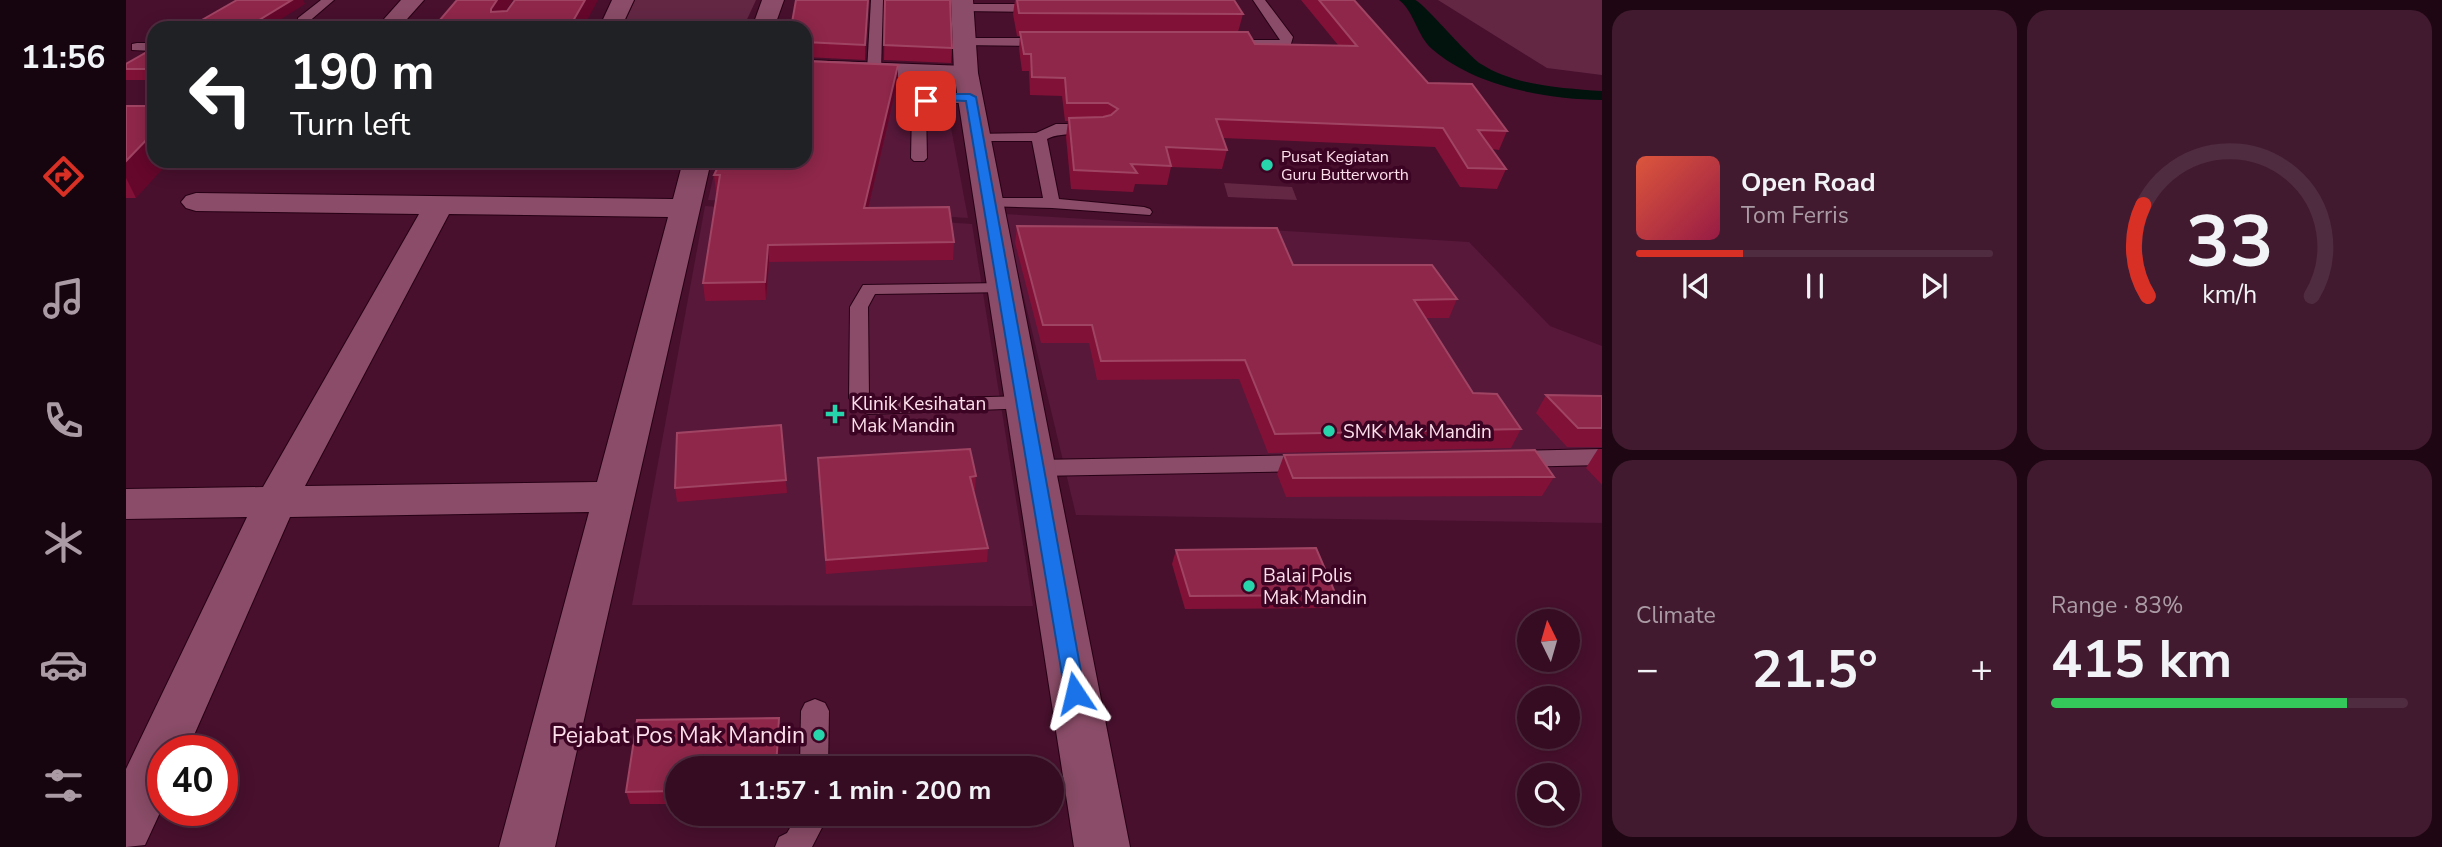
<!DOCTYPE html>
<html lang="en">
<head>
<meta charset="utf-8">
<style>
  :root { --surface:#360c22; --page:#411a2f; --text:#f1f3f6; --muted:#aa9ba5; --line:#502c40; --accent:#d93025 }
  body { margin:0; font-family:"Nunito Sans",sans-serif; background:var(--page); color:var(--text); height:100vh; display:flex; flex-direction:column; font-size:26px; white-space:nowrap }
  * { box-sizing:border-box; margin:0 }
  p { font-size:23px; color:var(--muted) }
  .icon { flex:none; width:38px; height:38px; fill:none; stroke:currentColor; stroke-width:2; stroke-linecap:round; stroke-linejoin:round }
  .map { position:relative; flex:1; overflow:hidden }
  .drawer { display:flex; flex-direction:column; gap:10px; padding:10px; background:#1e0713; width:840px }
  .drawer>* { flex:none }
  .top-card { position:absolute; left:21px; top:21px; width:665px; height:147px; border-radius:21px; box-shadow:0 4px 18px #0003,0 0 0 2px var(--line); background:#202124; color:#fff; overflow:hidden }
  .needle { width:46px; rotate:355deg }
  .tools { position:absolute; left:1391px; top:609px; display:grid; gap:14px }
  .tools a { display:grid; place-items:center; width:63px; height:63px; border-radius:50%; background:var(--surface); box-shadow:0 4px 18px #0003,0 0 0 2px var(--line); font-size:35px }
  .speed { position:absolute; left:21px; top:735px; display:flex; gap:14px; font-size:35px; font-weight:700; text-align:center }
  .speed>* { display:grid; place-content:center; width:91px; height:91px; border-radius:50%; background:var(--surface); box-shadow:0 4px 18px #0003,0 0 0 2px var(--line); line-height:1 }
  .speed .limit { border:10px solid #d22; background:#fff; color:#111 }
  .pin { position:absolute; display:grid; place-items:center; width:60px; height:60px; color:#fff; margin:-30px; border-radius:14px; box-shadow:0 4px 10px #0006 }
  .me { position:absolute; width:77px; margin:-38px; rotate:350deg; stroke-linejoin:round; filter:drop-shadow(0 0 5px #0008) }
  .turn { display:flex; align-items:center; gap:24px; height:147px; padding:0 28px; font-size:32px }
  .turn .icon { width:91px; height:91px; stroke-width:2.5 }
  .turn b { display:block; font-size:49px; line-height:60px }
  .big { font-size:52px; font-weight:700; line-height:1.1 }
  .drawer .card { flex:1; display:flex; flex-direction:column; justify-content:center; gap:10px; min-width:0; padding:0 24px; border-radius:21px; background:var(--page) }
  .drawer .dial { align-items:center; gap:0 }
  .dial svg { height:182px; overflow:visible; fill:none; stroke:var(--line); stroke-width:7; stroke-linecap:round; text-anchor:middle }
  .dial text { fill:var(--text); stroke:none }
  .song { display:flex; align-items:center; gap:21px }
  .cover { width:84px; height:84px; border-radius:10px; background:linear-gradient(135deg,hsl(10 70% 55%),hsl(340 70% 35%)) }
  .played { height:7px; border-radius:4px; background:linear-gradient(90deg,var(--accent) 30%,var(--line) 30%) }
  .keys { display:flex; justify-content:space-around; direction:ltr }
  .heat { display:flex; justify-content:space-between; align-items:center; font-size:38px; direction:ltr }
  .charge { height:10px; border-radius:5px; background:linear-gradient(90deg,#34c759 83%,var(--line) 0) }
  .drawer .tiles { flex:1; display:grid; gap:10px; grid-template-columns:repeat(2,1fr) }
  .trip { position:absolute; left:539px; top:756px; width:399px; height:70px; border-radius:35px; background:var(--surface); box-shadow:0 4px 18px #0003,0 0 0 2px var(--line); font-weight:700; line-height:70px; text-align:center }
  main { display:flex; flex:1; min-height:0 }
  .tabs { display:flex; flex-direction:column; width:126px; justify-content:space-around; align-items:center; background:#16050e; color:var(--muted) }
  .tabs .icon { width:49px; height:49px }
  .tabs .selected { color:var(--accent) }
  .tabs b { font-size:32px; color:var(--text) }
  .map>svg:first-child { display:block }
</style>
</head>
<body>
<main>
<nav class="tabs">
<b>11:56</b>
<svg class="icon selected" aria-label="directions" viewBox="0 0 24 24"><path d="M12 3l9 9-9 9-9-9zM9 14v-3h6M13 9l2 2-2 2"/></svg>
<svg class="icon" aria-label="music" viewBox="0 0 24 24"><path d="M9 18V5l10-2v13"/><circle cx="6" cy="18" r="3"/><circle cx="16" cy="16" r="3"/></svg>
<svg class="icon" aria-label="phone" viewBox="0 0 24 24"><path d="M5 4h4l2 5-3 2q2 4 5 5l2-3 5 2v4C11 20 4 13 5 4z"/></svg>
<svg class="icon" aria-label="climate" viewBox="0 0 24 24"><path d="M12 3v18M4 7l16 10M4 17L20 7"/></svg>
<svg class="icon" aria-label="car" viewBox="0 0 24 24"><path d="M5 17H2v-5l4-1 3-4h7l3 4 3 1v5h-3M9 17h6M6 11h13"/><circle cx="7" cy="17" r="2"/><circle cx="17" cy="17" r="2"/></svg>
<svg class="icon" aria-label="filters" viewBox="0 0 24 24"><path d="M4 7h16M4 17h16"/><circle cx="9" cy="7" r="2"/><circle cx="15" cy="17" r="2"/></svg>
</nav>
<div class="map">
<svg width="1476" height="847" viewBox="0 0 1476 847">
  <rect width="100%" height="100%" fill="#48102d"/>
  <g fill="#57183a">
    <polygon points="679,76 816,80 842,218 582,200 591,161 679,161"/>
    <polygon points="579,206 846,224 907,606 506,605"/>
    <polygon points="878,214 1343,242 1424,326 1476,346 1476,523 950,515"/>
  </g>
  <g fill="#632744">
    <polygon points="509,0 630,0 617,28 496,28"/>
    <polygon points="1312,0 1476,0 1476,75 1421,68"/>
    <polygon points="1098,183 1166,187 1171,200 1102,197"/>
  </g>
  <path fill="#02130e" d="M1273,0C1277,0 1284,0 1289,0C1297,2 1340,54 1355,64C1389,86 1437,88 1476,91V100C1420,99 1350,87 1306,49C1291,36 1288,11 1273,0Z"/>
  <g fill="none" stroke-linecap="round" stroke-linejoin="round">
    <g stroke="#270115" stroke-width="2">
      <g id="service">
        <polygon points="195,0 208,0 180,24 172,24 172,18"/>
        <polygon points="745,0 757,0 755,71 748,75 741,71"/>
        <polygon points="1127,0 1139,0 1167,37 1164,47 1117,47 1117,41 1121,40 1154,40"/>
        <polygon points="832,4 915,4 921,8 915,12 836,11 832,10"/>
        <polygon points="838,38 921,38 927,42 921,46 834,45 834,39"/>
        <polygon points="11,43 28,43 28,51 6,50 6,44"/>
        <path d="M824,93L844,94L851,98C839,108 817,98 800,109L801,158L798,161H788L785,158L786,108L799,98Z"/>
        <path d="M930,124H969L976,128C965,138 938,130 921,139L933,199L1018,207L1024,209L1026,212L1024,215L926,208L857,206L855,203L857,200L863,198H917L906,141H851L846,140L844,137L846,134L910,133Z"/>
        <path d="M878,283L884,284L887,288L884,292L749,294L742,307L743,396L747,400L898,396L905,398L908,403L905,408L742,414C733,411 728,406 723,398L724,307L737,285Z"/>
        <polygon points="1476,449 1476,465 1387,467 1379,464 1376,459 1379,454 1387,451"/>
        <polygon points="1183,455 1191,458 1194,463 1191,468 1183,471 910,476 902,473 899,468 902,463 910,460"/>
        <polygon points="689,699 699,703 703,711 702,768 674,768 675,711 679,703"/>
        <polygon points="672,814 703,814 686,847 649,847 653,837 661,833"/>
      </g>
    </g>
    <g stroke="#270115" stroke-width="2">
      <g id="minor">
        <polygon points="275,0 298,0 273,28 250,28"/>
        <polygon points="486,0 508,0 495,28 473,28"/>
        <polygon points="636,0 658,0 648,28 626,28"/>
        <polygon points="679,60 840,66 849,68 852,73 849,78 840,80 679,74"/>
        <path d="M557,161H585L429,847H373L463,512L164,517L61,751H37V806L19,845L0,847V769L121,517L0,519V489L137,487L293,214L70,211L60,208L55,202L60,196L70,193L547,199ZM323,214L542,217L471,482L179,486Z"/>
      </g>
    </g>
    <g stroke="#270115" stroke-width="2">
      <polygon id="tertiary" points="825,0 847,0 852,73 1004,847 948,847 828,73"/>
    </g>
    <use href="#service" fill="#8a4c68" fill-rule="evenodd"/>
    <use href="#minor" fill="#8a4c68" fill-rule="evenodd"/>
    <use href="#tertiary" fill="#8a4c68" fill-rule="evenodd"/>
  </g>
  <g fill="#811137">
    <polygon points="670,0 742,0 739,60 679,57 679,28"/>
    <polygon points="759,0 826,48 825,63 758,60"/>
    <polygon points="889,0 1108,0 1117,14 1112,32 1129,44 1212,45 1175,0 1228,0 1302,83 1381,131 1373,150 1366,149 1380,169 1371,189 1334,187 1309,147 1096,138 1101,150 1096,169 1045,167 1041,185 1009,184 1007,192 945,189 940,137 942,121 939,121 936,96 904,95 903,71 896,71 893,49 894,36 891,36 887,14"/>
    <polygon points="28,48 28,80 0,80 0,64"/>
    <polygon points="772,80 742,208 828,242 827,260 643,262 640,300 579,301 577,283 592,192 590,192 588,175"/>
    <polygon points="0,106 10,198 0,198"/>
    <polygon points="891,226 1167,265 1331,299 1323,318 1299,318 1347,393 1395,429 1385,448 1142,453 1113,379 971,380 963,343 915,343 889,243"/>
    <polygon points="1420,395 1476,396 1476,447 1441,447 1410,413"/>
    <polygon points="655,425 661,493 551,502 549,488"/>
    <polygon points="1472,449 1476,449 1476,485 1460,468"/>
    <polygon points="1158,455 1428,477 1416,496 1160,497 1151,474"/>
    <polygon points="692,472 850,476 849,490 847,490 862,548 861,562 700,574"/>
    <polygon points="1050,550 1210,595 1204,608 1059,609 1046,564"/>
    <polygon points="653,718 654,731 551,768 551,804 504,804 500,792"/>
  </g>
  <g fill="#65072b">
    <polygon points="166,0 177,0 179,4 141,28 120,28"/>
    <polygon points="371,0 387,0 369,27 365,9"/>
    <polygon points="459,0 472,0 457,28 443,28"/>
    <polygon points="742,0 739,60 739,45"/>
    <polygon points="772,65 772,80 738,226 738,208"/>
    <polygon points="28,132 28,161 44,161 10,198 0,178 0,161"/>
    <polygon points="642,245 643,262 640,300 639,282"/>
    <polygon points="653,718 654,731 652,768 650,768"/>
  </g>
  <g fill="#8f274a" stroke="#a04464" stroke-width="2">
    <polygon points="111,0 166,0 120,28 62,28"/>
    <polygon points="331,0 371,0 365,9 365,12 381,11 389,0 459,0 443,28 307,28"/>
    <polygon points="670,0 742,0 739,45 679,42 679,28 665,28"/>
    <polygon points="759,0 824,0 826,48 758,45"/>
    <polygon points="891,0 1108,0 1117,14 893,13"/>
    <polygon points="1193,0 1228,0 1302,83 1346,84 1381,131 1352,130 1380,169 1342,168 1317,128 1090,119 1101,150 1040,147 1045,166 1005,164 1011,173 948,170 943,118 977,117 985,115 992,109 982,103 941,103 939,78 906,77 905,54 898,54 894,32 1122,32 1129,44 1231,46"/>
    <polygon points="28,48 28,69 0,69 0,64"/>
    <polygon points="679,61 772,65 738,208 823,207 828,242 642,245 639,282 577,283 594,175 588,175 595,161 679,161"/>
    <polygon points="0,106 28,106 28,132 0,161"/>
    <polygon points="891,226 1151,228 1167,265 1306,265 1331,299 1288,300 1347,393 1371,394 1395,429 1149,434 1119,360 975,361 966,325 917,325"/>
    <polygon points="1420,395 1476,396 1476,428 1452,428"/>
    <polygon points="655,425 660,480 549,488 551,433"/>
    <polygon points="844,449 850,476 844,477 862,548 700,560 692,458"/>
    <polygon points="1409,450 1428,477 1167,478 1158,455"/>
    <polygon points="1190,548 1210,595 1064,596 1050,550"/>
    <polygon points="653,718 650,768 551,768 551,791 500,792 511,720"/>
  </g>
  <polygon fill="#1a73e8" stroke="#114b97" stroke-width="2" points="816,94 844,94 850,97 959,693 956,699 949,702 942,699 939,693 840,101 816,100 800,104 795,101"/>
  <g fill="#27d5ad" stroke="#3c0423" stroke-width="2.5">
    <circle cx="1141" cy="165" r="7"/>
    <path d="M705.5 403.5h7v7h7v7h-7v7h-7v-7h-7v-7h7z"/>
    <circle cx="1203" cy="431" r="7"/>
    <circle cx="1123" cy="586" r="7"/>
    <circle cx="693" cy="735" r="7"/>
  </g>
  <g text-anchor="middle" stroke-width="7" stroke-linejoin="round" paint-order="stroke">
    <g font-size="16" fill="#fee0ec" stroke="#3c0423" text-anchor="start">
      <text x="1155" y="162">Pusat Kegiatan<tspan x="1155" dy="18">Guru Butterworth</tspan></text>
    </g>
    <g font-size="19" fill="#fee0ec" stroke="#3c0423" text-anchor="start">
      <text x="725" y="410">Klinik Kesihatan<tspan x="725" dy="22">Mak Mandin</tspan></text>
      <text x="1217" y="438">SMK Mak Mandin</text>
      <text x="1137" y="582">Balai Polis<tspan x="1137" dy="22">Mak Mandin</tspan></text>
    </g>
    <g font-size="23" fill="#fee0ec" stroke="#3c0423" text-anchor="end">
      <text x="679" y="743">Pejabat Pos Mak Mandin</text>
    </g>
  </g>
</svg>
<div class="tools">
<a><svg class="needle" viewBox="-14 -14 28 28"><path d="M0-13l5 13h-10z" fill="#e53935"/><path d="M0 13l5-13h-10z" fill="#aa9ba5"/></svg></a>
<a><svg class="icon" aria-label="sound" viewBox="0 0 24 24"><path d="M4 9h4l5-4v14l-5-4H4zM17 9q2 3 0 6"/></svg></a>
<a><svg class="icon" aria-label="search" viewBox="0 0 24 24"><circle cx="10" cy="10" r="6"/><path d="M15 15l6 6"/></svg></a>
</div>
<div class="speed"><div class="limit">40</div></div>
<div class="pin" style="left:800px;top:101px;background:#d93025"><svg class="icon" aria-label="arrive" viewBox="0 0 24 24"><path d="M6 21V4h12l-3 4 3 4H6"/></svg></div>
<svg class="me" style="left:949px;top:693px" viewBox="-20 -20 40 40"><path d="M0-17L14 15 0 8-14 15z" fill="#1a73e8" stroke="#fff" stroke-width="4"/></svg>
<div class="trip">11:57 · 1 min · 200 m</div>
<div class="top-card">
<div class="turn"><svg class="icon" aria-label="left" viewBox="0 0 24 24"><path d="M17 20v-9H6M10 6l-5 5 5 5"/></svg><div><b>190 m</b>Turn left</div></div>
</div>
</div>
<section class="drawer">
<div class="tiles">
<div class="card">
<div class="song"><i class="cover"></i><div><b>Open Road</b><p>Tom Ferris</p></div></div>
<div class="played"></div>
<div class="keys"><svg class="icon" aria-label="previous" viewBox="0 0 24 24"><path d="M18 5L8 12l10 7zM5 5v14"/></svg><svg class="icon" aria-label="pause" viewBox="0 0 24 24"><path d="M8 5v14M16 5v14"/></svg><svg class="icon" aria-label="next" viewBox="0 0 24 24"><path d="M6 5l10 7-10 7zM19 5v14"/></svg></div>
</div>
<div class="card dial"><svg viewBox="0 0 100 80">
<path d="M14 69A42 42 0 1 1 86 69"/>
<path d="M14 69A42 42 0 0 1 12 29" stroke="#d93025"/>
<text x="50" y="56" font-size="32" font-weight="700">33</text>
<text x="50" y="72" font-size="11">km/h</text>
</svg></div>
<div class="card"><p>Climate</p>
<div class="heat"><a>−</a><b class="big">21.5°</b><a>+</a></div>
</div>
<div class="card"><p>Range · 83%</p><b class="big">415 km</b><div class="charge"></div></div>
</div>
</section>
</main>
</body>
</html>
